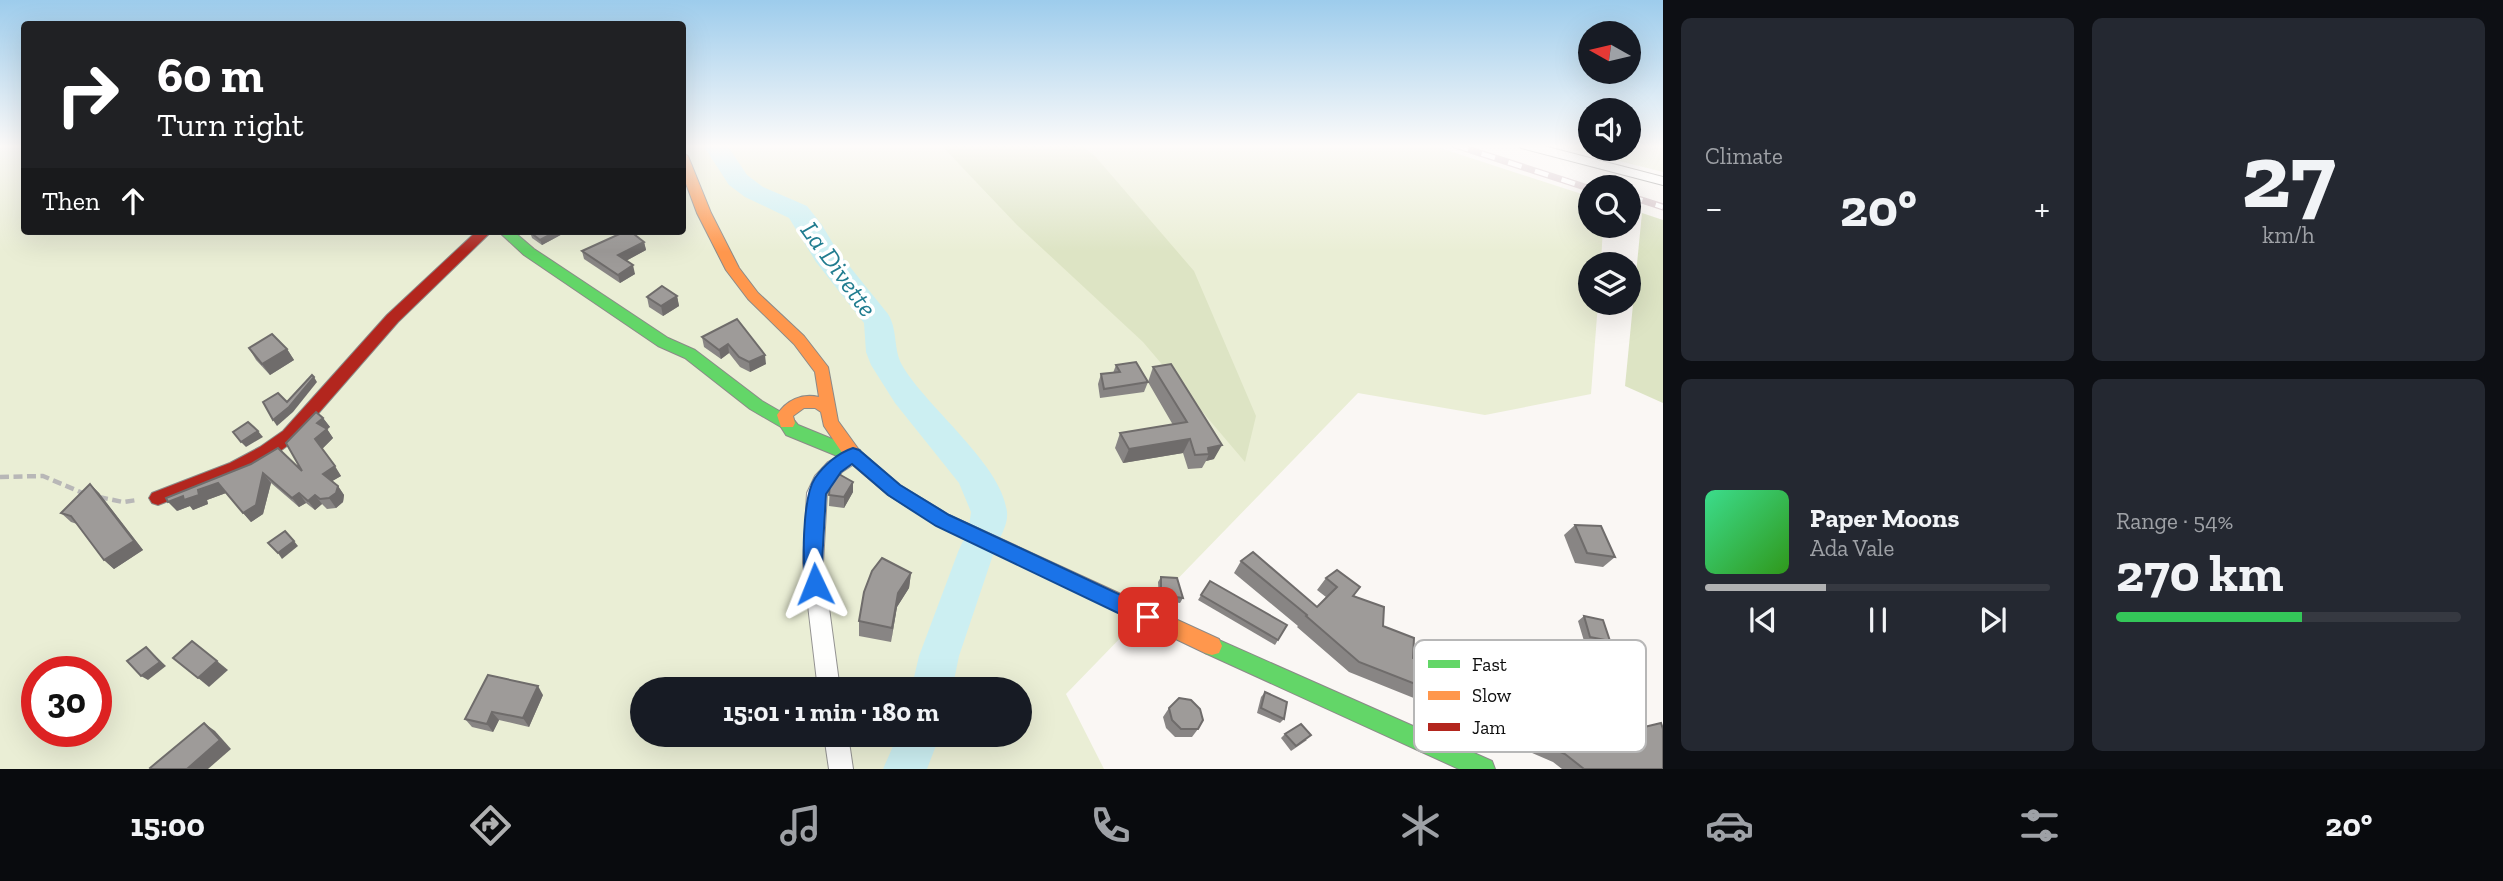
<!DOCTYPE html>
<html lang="en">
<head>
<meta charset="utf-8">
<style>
  :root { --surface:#171b24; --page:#242831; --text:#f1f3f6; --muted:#9ea1a6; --line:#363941; --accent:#b0b1b2 }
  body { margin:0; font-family:"Zilla Slab",serif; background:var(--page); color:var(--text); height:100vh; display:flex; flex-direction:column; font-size:26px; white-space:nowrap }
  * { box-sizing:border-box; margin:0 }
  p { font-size:23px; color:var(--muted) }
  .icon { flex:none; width:38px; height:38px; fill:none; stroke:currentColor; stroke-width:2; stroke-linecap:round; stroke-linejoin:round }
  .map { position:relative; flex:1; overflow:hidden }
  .drawer { display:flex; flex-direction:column; gap:18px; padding:18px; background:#0d0f14; width:840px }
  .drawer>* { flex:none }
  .guide { position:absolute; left:21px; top:21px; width:665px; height:214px; border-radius:7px; box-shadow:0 7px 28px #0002; background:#202124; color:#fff; overflow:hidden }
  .needle { width:46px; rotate:278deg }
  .buttons { position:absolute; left:1578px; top:21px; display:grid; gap:14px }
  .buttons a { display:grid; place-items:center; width:63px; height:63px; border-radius:50%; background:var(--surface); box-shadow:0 7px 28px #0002; font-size:35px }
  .speed { position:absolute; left:21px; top:656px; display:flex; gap:14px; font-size:35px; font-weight:700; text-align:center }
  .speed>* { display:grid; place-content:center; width:91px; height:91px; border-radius:50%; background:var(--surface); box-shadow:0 7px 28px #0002; line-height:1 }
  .speed .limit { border:10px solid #d22; background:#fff; color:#111 }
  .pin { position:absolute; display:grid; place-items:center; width:60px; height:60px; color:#fff; margin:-30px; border-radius:14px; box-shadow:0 4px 10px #0006 }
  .me { position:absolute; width:77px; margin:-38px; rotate:358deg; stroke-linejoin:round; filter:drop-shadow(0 0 5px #0008) }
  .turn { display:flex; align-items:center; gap:24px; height:147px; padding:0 21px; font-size:32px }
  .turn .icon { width:91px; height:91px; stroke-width:2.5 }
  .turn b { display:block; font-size:49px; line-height:60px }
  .then { display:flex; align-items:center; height:66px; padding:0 21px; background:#0003; gap:14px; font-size:26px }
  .big { font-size:52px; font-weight:800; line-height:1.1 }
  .drawer .card { flex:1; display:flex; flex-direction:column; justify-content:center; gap:10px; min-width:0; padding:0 24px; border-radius:10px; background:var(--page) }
  .drawer .dial { align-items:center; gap:0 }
  .dial b { font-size:91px; line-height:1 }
  .song { display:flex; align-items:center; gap:21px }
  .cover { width:84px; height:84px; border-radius:10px; background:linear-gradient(135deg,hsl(150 70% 55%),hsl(110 70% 35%)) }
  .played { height:7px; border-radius:4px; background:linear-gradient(90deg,var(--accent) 35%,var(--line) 35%) }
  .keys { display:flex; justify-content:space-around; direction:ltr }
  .heat { display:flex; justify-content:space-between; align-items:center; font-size:38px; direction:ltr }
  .charge { height:10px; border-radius:5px; background:linear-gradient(90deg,#34c759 54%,var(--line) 0) }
  .drawer .tiles { flex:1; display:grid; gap:18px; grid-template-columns:repeat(2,1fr) }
  .trip { position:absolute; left:630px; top:677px; width:402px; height:70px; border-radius:35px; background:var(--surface); box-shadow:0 7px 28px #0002; font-weight:800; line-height:70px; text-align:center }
  .tabs { display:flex; height:112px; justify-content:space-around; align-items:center; background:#090b0e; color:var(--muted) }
  .tabs .icon { width:49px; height:49px }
  .tabs .on { color:var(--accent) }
  .tabs b { font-size:32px; color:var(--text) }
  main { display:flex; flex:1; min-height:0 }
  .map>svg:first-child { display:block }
</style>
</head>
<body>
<main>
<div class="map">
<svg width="1663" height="769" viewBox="0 0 1663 769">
  <rect width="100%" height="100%" fill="#faf7f4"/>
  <g fill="#eaeed5" fill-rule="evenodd">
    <path d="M0,145H24V231H682L683,145H1431L1591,197V226H1603L1601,264H1591V303H1598L1591,394L1485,415L1358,393L1066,694L1104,769H0ZM37,672H96V732H37ZM642,690H1020V735H642Z"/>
    <polygon points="1556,145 1591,145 1591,149 1629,149 1629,145 1663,145 1663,172"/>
  </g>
  <g fill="#dde4c4">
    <polygon points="941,145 1081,145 1095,156 1194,271 1256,416 1245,462 1143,342 1017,225"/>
    <polygon points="1642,213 1663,220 1663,403 1625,386"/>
  </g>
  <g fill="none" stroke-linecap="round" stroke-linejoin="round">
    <g fill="#cceff2" fill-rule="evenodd">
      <path d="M703,145H727L747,175L763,187L807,206L822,225L838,252L888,314C898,330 893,349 902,365C926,407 1002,464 1007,512C1008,521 1004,530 1000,538L989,541L994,552L959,656L952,690H911L919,656L958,552L963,541L974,537L969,527L971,512L959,483L895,403L871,365L866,352L864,323L816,262L789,218L745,197L729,185Z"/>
      <polygon points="898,735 940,735 927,769 883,769"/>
    </g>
    <g stroke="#949392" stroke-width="2">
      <g id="street">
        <polygon points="1519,145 1540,145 1663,177 1663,185 1521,148"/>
        <polygon points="853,448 860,450 862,455 860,460 842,472 827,493 823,563 840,690 818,690 803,563 807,493 815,476 828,462"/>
        <polygon points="824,735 848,735 853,769 829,769"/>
      </g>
    </g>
    <g stroke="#8b8a88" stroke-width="2">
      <g id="fast">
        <polygon points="498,231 513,231 534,249 668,338 695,350 762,401 793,419 798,425 859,450 861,455 859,460 847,460 786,435 781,427 750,409 685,358 658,346 524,255"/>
        <polygon points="1212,637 1492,761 1495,769 1459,769 1205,653 1202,646 1205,639"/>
      </g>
    </g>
    <g stroke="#8b8a88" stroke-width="2">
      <path id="slow" d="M682,152L688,156L711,213L739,268L758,293L804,336L828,367L838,421L859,450L900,485L949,515L1219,639L1222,646L1219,653L1212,655L1205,653L937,525L888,495L847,460L824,426L821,412L815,408H804L793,416L795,423L793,427H781L777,415C786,400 802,393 819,397L815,372L794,344L748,299L726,270L697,213L682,173Z"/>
    </g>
    <g stroke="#8b8a88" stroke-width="2">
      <polygon id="jam" points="477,231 492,231 398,322 295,440 272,457 242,472 158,505 152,503 149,498 152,493 230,463 260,447 283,431 387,315"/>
    </g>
    <g stroke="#b8b7b7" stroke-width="4.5" stroke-dasharray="9 4.5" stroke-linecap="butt">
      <polyline points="0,477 43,476 85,494"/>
      <polyline points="99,497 123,502 137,500"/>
    </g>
    <use href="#street" fill="#fefefd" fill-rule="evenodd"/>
    <use href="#fast" fill="#63d668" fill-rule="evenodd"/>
    <use href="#slow" fill="#ff974d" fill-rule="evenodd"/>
    <use href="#jam" fill="#b3261e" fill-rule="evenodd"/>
    <g stroke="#d6c6ca" stroke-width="7">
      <g id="rail">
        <polyline points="1455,145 1591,189"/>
        <polyline points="1629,196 1663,207"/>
      </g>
    </g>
    <use href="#rail" stroke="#fff" stroke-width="4.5" stroke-dasharray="14" stroke-linecap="butt"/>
  </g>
  <g fill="#888584">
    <polygon points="532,231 568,231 542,245 532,238 530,232"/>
    <polygon points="644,242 646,250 626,261 635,274 620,283 584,259 582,251"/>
    <polygon points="677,296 679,306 663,316 649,307 647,297"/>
    <polygon points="737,319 766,364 750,372 740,367 729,353 721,359 704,347 702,337"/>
    <polygon points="249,348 287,349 294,360 270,375 256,360"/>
    <polygon points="1116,365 1148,382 1153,367 1214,459 1206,461 1202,468 1188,469 1183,453 1123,463 1115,448 1120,433 1173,425 1148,382 1144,392 1100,398 1098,384 1101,374 1113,373"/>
    <polygon points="323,418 330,427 327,429 333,438 322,449 341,476 332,481 338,486 344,495 343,502 336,508 327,509 322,504 315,510 306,503 299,507 271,483 263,514 251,522 226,493 207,500 208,504 193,510 190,506 177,511 251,464 302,471"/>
    <polygon points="853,482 853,492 844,508 829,506 830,483"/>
    <polygon points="90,484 99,493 143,550 114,569 104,560 77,524 71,522 61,513"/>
    <polygon points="1575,525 1615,557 1603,567 1575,563 1564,535"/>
    <polygon points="1241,561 1317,607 1326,597 1317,590 1326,578 1353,596 1383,626 1413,658 1430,665 1442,653 1488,716 1475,726 1456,718 1456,715 1349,672 1297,627 1298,626 1234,573"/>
    <polygon points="911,573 909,588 897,607 891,642 859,636 859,621"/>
    <polygon points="1161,577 1183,598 1180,603 1159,600 1158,582"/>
    <polygon points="1210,581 1278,640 1275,645 1198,600"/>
    <polygon points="1584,616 1610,641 1605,644 1644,694 1637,699 1606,691 1598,649 1603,646 1584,641 1578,621"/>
    <polygon points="1265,692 1284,719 1280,723 1257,713 1261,697"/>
    <polygon points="543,695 529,727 499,720 493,732 472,727 465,719"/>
    <polygon points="1521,698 1544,712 1595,747 1663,769 1562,769 1553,762 1507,742 1510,706"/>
    <polygon points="1169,708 1198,729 1192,737 1175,737 1166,728 1163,717"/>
    <polygon points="1285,734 1307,740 1291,751 1281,738"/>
  </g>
  <g fill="#6f6c6b">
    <polygon points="557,231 568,231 542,245 540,240"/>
    <polygon points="644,242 646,250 620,264 618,255"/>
    <polygon points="633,265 635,274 620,283 618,275"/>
    <polygon points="677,296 679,306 663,316 661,306"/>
    <polygon points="728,344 729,353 721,359 719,350"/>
    <polygon points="287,349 294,360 270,375 262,364"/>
    <polygon points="765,355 766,364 750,372 749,362"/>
    <polygon points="314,377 317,382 293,412 277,426 273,420"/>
    <polygon points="323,418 330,427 327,429 333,438 322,449 315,439 317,423"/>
    <polygon points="258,431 263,437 246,447 241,442"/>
    <polygon points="1190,439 1183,453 1123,463 1129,449"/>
    <polygon points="1222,445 1214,459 1206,461 1209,454 1208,448"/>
    <polygon points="335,466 341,476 329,483 323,474"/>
    <polygon points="263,473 271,483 263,514 251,522 243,513"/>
    <polygon points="853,482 853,492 844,508 844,497"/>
    <polygon points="218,483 226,493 207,500 208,504 193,510 190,506 177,511 168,502"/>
    <polygon points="90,484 99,493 143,550 114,569 104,560"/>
    <polygon points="338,486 344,495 343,502 336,508 329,498"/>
    <polygon points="299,493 306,503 299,507 292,498"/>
    <polygon points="315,495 322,504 315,510 308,501"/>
    <polygon points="294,541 298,546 282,559 278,553"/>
    <polygon points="911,573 909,588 897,607 891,642 898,593"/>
    <polygon points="146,647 166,666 148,680 141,676"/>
    <polygon points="217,661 228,670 209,687 198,678"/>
    <polygon points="538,686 543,695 529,727 523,718"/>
    <polygon points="492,712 499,720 493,732 487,724"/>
    <polygon points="204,723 215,731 231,749 208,769 187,769"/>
  </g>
  <g fill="#9e9b99" stroke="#6f6c6b" stroke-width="2">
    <polygon points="532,231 557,231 540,240 530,232"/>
    <polygon points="626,231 630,231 644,242 618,255 633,265 618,275 582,251"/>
    <polygon points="662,286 677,296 661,306 647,297"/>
    <polygon points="737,319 765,355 749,362 739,357 728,344 719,350 702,337"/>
    <polygon points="272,334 287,349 262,364 249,348"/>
    <polygon points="1136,362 1148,382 1104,389 1101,374 1120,372 1116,365"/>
    <polygon points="1171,364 1222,445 1208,448 1209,454 1195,455 1190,439 1129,449 1120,433 1187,422 1153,367"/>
    <polygon points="312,375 314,377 289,407 273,420 263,402 278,393 287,402"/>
    <polygon points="316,412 323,418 317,423 327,429 315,439 335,466 323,474 338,486 336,493 329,498 320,499 315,495 308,501 299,493 292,498 263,473 256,505 243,513 218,483 198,490 199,495 184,500 183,496 168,502 166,498 251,464 278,448 302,471 286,443"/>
    <polygon points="248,422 258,431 241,442 233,432"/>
    <polygon points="837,473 853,482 844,497 829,495 830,483"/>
    <polygon points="90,484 134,541 104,560 71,516 61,513"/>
    <polygon points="1575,525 1601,526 1615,557 1587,553"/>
    <polygon points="285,531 294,541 278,553 268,543"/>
    <polygon points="1253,552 1317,607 1337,587 1326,578 1337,570 1360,587 1353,596 1384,607 1383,626 1414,638 1413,658 1441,669 1442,653 1463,661 1463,683 1489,693 1488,716 1469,708 1469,705 1359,662 1306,616 1307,615 1241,561"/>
    <polygon points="882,558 911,573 898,593 892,628 859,621 864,592 872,571"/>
    <polygon points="1161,577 1177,578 1183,598 1161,595"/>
    <polygon points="1210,581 1287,625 1278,640 1201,595"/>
    <polygon points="1584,616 1603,620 1610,641 1590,637"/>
    <polygon points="192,641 217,661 198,678 173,658"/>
    <polygon points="146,647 160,662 141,676 127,661"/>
    <polygon points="488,675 538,686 523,718 492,712 487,724 465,719"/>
    <polygon points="1265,692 1287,702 1284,719 1261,708"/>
    <polygon points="1179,698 1191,700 1200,709 1203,720 1198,729 1181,729 1172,720 1169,708"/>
    <polygon points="1521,698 1545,708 1544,712 1573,729 1595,747 1636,729 1661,723 1663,729 1663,769 1584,769 1565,754 1519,734"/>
    <polygon points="204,723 220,740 187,769 151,769 150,768"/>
    <polygon points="1301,724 1311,735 1296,746 1285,734"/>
  </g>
  <linearGradient id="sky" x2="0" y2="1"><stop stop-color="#9dccec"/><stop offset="0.58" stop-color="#fdfbfa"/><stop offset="1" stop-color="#fdfbfa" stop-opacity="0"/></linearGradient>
  <rect width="1663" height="252" fill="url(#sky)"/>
  <path fill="#1a73e8" stroke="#114b97" stroke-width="2" d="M853,448L859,450L900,485L949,515L1155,611L1158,617L1155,624L1148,626L1141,624L936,526L888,495L852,464L841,472L826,494L822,563L825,584L822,590L815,592L809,590C800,570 803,496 815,478C824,465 838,453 853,448Z"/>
  <g text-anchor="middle" stroke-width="7" stroke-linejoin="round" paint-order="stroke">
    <g font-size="26" font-style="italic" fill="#207c8f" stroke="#fff">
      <text transform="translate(839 269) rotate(54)" y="9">La Divette</text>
    </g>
  </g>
  <rect x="1414" y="640" width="232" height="112" rx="10" fill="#fff" stroke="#b7b7b7" stroke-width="2"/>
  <rect x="1428" y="660" width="32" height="8" fill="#63d668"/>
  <rect x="1428" y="691" width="32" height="9" fill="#ff974d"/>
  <rect x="1428" y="723" width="32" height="8" fill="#b3261e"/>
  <g font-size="19" fill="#0e0e0e">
    <text x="1472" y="671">Fast</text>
    <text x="1472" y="702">Slow</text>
    <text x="1472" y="734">Jam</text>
  </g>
</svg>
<div class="buttons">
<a><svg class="needle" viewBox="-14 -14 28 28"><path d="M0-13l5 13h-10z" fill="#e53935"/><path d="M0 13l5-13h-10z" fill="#9ea1a6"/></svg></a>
<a><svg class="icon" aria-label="sound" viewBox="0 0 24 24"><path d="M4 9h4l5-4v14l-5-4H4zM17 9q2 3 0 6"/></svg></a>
<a><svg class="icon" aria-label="search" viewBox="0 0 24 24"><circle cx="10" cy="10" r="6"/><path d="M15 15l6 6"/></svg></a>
<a><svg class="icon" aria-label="layers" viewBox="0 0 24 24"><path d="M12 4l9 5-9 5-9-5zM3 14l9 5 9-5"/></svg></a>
</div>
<div class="speed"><div class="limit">30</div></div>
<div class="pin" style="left:1148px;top:617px;background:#d93025"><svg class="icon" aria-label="arrive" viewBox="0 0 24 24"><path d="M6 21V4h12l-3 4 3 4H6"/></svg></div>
<svg class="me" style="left:815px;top:584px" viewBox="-20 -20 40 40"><path d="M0-17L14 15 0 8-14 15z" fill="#1a73e8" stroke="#fff" stroke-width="4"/></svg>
<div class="trip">15:01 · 1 min · 180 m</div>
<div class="guide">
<div class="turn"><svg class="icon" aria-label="right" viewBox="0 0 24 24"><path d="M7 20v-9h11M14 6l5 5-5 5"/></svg><div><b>60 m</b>Turn right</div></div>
<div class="then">Then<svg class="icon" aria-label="ahead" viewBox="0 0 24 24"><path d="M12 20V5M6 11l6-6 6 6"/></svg></div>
</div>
</div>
<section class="drawer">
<div class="tiles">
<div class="card"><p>Climate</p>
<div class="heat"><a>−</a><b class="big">20°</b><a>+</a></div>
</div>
<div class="card dial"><b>27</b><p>km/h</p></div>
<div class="card">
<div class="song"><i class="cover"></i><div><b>Paper Moons</b><p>Ada Vale</p></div></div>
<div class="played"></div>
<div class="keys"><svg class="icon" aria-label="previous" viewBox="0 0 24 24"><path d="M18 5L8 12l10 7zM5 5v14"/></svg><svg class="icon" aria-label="pause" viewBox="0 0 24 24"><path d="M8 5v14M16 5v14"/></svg><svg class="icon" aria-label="next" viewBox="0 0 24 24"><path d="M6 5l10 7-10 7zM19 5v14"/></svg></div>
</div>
<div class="card"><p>Range · 54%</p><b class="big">270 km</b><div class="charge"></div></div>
</div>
</section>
</main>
<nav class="tabs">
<b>15:00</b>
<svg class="icon on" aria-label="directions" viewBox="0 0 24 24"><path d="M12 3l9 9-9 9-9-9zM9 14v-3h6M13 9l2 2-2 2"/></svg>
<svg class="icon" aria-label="music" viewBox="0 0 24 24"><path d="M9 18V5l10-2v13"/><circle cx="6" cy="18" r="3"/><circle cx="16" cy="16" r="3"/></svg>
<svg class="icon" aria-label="phone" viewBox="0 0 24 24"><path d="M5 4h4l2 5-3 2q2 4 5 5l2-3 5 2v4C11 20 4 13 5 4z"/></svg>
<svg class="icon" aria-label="climate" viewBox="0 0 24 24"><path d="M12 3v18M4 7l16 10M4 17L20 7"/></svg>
<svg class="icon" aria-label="car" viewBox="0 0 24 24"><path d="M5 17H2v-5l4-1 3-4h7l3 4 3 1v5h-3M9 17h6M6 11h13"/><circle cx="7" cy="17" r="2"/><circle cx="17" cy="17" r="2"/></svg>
<svg class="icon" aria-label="filters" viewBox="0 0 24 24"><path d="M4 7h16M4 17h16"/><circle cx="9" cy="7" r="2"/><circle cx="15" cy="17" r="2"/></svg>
<b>20°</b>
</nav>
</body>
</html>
